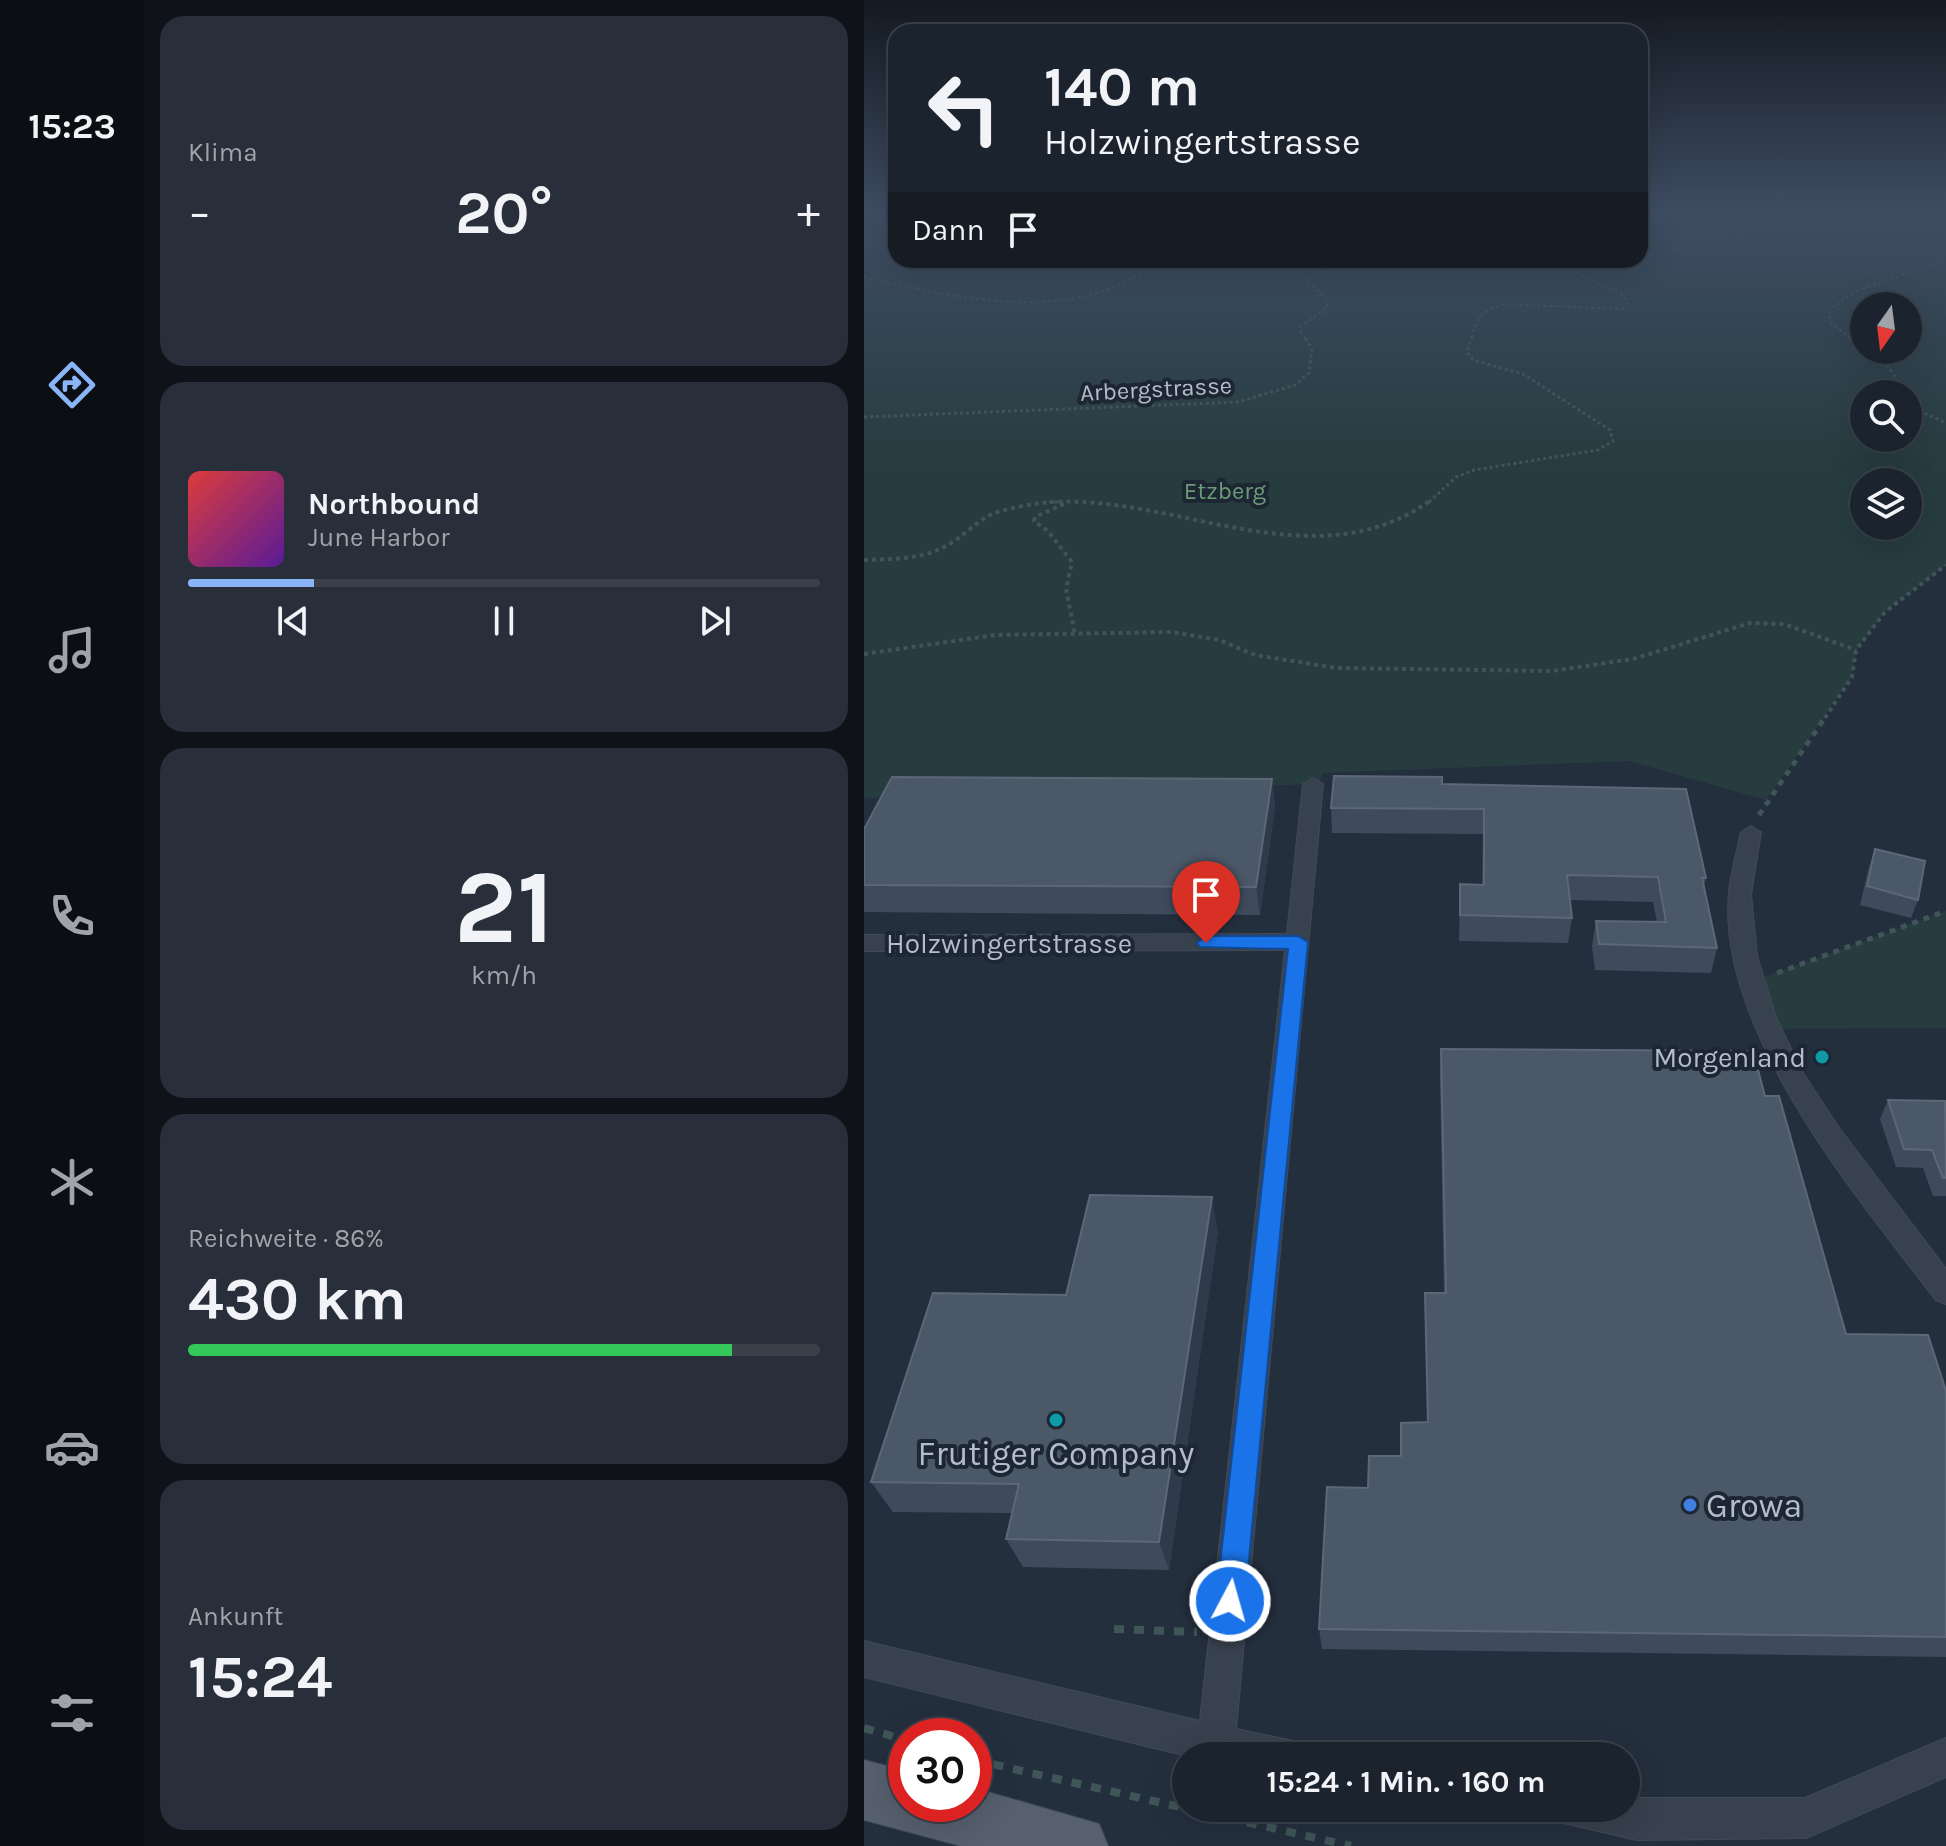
<!DOCTYPE html>
<html lang="de">
<head>
<meta charset="utf-8">
<style>
  :root { --surface:#1b232e; --page:#282f3a; --text:#f1f3f6; --muted:#a0a4aa; --line:#39404a; --accent:#8ab4f8 }
  body { margin:0; font-family:Karla,sans-serif; background:var(--page); color:var(--text); height:100vh; display:flex; flex-direction:column; font-size:30px; white-space:nowrap }
  * { box-sizing:border-box; margin:0 }
  p { font-size:26px; color:var(--muted) }
  .icon { flex:none; width:44px; height:44px; fill:none; stroke:currentColor; stroke-width:2; stroke-linecap:round; stroke-linejoin:round }
  .map { position:relative; flex:1; overflow:hidden }
  .sheet { display:flex; flex-direction:column; gap:16px; padding:16px; background:#0f1319; width:720px }
  .sheet>* { flex:none }
  .top-card { position:absolute; left:24px; top:24px; width:760px; height:244px; border-radius:24px; box-shadow:0 8px 32px #0002,0 0 0 2px var(--line); background:#1b232e; color:var(--text); overflow:hidden }
  .needle { width:52px; rotate:194deg }
  .controls { position:absolute; left:986px; top:292px; display:grid; gap:16px }
  .controls a { display:grid; place-items:center; width:72px; height:72px; border-radius:50%; background:var(--surface); box-shadow:0 8px 32px #0002,0 0 0 2px var(--line); font-size:40px }
  .speed { position:absolute; left:24px; top:1718px; display:flex; gap:16px; font-size:40px; font-weight:700; text-align:center }
  .speed>* { display:grid; place-content:center; width:104px; height:104px; border-radius:50%; background:var(--surface); box-shadow:0 8px 32px #0002,0 0 0 2px var(--line); line-height:1 }
  .speed .limit { border:12px solid #d22; background:#fff; color:#111 }
  .pin { position:absolute; display:grid; place-items:center; width:68px; height:68px; color:#fff; margin:-82px -34px; border-radius:50% 50% 50% 0; rotate:-45deg; box-shadow:0 0 8px #0007 }
  .pin .icon { rotate:45deg }
  .me { position:absolute; width:88px; margin:-44px; rotate:6deg; stroke-linejoin:round; filter:drop-shadow(0 0 6px #0008) }
  .turn { display:flex; align-items:center; gap:28px; height:168px; padding:0 24px; font-size:36px }
  .turn .icon { width:104px; height:104px; stroke-width:2.5 }
  .turn b { display:block; font-size:56px; line-height:68px }
  .then { display:flex; align-items:center; height:76px; padding:0 24px; background:#0003; gap:16px; font-size:30px }
  .big { font-size:60px; font-weight:700; line-height:1.1 }
  .sheet .card { flex:1; display:flex; flex-direction:column; justify-content:center; gap:12px; min-width:0; padding:0 28px; border-radius:24px; background:var(--page) }
  .sheet .dial { align-items:center; gap:0 }
  .dial b { font-size:104px; line-height:1 }
  .song { display:flex; align-items:center; gap:24px }
  .cover { width:96px; height:96px; border-radius:12px; background:linear-gradient(135deg,hsl(0 70% 55%),hsl(270 70% 35%)) }
  .played { height:8px; border-radius:4px; background:linear-gradient(90deg,var(--accent) 20%,var(--line) 20%) }
  .keys { display:flex; justify-content:space-around; direction:ltr }
  .heat { display:flex; justify-content:space-between; align-items:center; font-size:44px; direction:ltr }
  .charge { height:12px; border-radius:6px; background:linear-gradient(90deg,#34c759 86%,var(--line) 0) }
  .trip { position:absolute; left:308px; top:1742px; width:468px; height:80px; border-radius:40px; background:var(--surface); box-shadow:0 8px 32px #0002,0 0 0 2px var(--line); font-weight:700; line-height:80px; text-align:center }
  main { display:flex; flex:1; min-height:0 }
  .menu { display:flex; flex-direction:column; width:144px; justify-content:space-around; align-items:center; background:#0b0e12; color:var(--muted) }
  .menu .icon { width:56px; height:56px }
  .menu .on { color:var(--accent) }
  .menu b { font-size:36px; color:var(--text) }
  .map>svg:first-child { display:block }
</style>
</head>
<body>
<main>
<nav class="menu">
<b>15:23</b>
<svg class="icon on" aria-label="directions" viewBox="0 0 24 24"><path d="M12 3l9 9-9 9-9-9zM9 14v-3h6M13 9l2 2-2 2"/></svg>
<svg class="icon" aria-label="music" viewBox="0 0 24 24"><path d="M9 18V5l10-2v13"/><circle cx="6" cy="18" r="3"/><circle cx="16" cy="16" r="3"/></svg>
<svg class="icon" aria-label="phone" viewBox="0 0 24 24"><path d="M5 4h4l2 5-3 2q2 4 5 5l2-3 5 2v4C11 20 4 13 5 4z"/></svg>
<svg class="icon" aria-label="climate" viewBox="0 0 24 24"><path d="M12 3v18M4 7l16 10M4 17L20 7"/></svg>
<svg class="icon" aria-label="car" viewBox="0 0 24 24"><path d="M5 17H2v-5l4-1 3-4h7l3 4 3 1v5h-3M9 17h6M6 11h13"/><circle cx="7" cy="17" r="2"/><circle cx="17" cy="17" r="2"/></svg>
<svg class="icon" aria-label="filters" viewBox="0 0 24 24"><path d="M4 7h16M4 17h16"/><circle cx="9" cy="7" r="2"/><circle cx="15" cy="17" r="2"/></svg>
</nav>
<section class="sheet">
<div class="card"><p>Klima</p>
<div class="heat"><a>−</a><b class="big">20°</b><a>+</a></div>
</div>
<div class="card">
<div class="song"><i class="cover"></i><div><b>Northbound</b><p>June Harbor</p></div></div>
<div class="played"></div>
<div class="keys"><svg class="icon" aria-label="previous" viewBox="0 0 24 24"><path d="M18 5L8 12l10 7zM5 5v14"/></svg><svg class="icon" aria-label="pause" viewBox="0 0 24 24"><path d="M8 5v14M16 5v14"/></svg><svg class="icon" aria-label="next" viewBox="0 0 24 24"><path d="M6 5l10 7-10 7zM19 5v14"/></svg></div>
</div>
<div class="card dial"><b>21</b><p>km/h</p></div>
<div class="card"><p>Reichweite · 86%</p><b class="big">430 km</b><div class="charge"></div></div>
<div class="card"><p>Ankunft</p><b class="big">15:24</b></div>
</section>
<div class="map">
<svg width="1082" height="1846" viewBox="0 0 1082 1846">
  <rect width="100%" height="100%" fill="#242f3e"/>
  <g fill="#263c3f" fill-rule="evenodd">
    <path d="M0,210H32V260H776V210H1082V565L1021,612L992,650L988,677L902,800L765,761L458,773L455,784L0,798ZM1000,306H1044V350H1000ZM1000,394H1044V438H1000ZM1000,482H1044V526H1000Z"/>
    <polygon points="1082,911 1082,1028 904,1029 889,981"/>
  </g>
  <g fill="none" stroke-linecap="round" stroke-linejoin="round">
    <g stroke="#414a57" stroke-width="2">
      <g id="street">
        <polygon points="449,778 459,784 372,1729 434,1742 439,1756 323,1756 0,1677 0,1641 336,1721 421,950 0,951 0,935 423,934 439,784"/>
        <path d="M887,826L897,832L887,894L893,956L912,1018L939,1073L975,1128L1082,1269V1304L1072,1300C993,1197 852,1030 865,892C867,872 873,852 877,832Z"/>
        <polygon points="1082,1738 1082,1777 942,1838 773,1840 695,1822 689,1808 762,1808 762,1798 941,1798"/>
      </g>
    </g>
    <g stroke="#414a57" stroke-width="2">
      <polygon id="primary" points="0,1760 42,1771 42,1804 110,1804 110,1788 235,1824 244,1846 97,1846 0,1820"/>
    </g>
    <g stroke="#3f5557" stroke-width="2" stroke-dasharray="3 3" stroke-linecap="butt">
      <polyline points="952,210 997,223"/>
      <polyline points="776,238 1006,225 1039,221 1069,210"/>
      <polyline points="0,246 32,238"/>
      <polyline points="776,254 808,251 858,235"/>
      <path d="M0,277C75,294 164,316 239,291C261,284 280,270 300,260"/>
      <polyline points="441,338 435,328 464,307 460,296 444,282 462,268 502,260"/>
      <path d="M607,338C613,317 619,310 640,304L758,309L763,303L760,295L707,270L721,260"/>
      <polyline points="987,338 967,324 965,309 993,291 1082,259"/>
    </g>
    <g stroke="#3f5557" stroke-width="3" stroke-dasharray="3 3" stroke-linecap="butt">
      <polyline points="984,336 1000,347"/>
      <polyline points="1004,350 1021,361 1042,394"/>
      <polyline points="1044,397 1052,409 1082,423"/>
      <polyline points="0,417 374,402 431,385 445,373 448,349 440,336"/>
      <polyline points="185,502 194,502"/>
      <polyline points="565,502 592,477 610,470 734,450 749,441 746,430 659,374 609,360 603,352 608,336"/>
    </g>
    <g stroke="#3f5557" stroke-width="4" stroke-dasharray="4 4" stroke-linecap="butt">
      <polyline points="200,504 171,517 170,521 184,531 208,562 202,589 211,635"/>
      <path d="M0,560C25,559 54,560 78,548C96,540 110,523 128,514C144,508 171,503 188,502C314,495 452,583 567,500"/>
      <polyline points="0,654 131,635 308,632 355,640 391,655 472,668 688,671 769,659 886,623 920,624 992,650"/>
      <polyline points="961,718 988,677 992,650 1021,612 1082,565"/>
    </g>
    <g stroke="#3f5557" stroke-width="5" stroke-dasharray="6 6" stroke-linecap="butt">
      <polyline points="895,815 962,716"/>
      <polyline points="913,973 1082,911"/>
    </g>
    <g stroke="#3f5557" stroke-width="8" stroke-dasharray="10 10" stroke-linecap="butt">
      <polyline points="250,1629 333,1632"/>
      <polyline points="0,1728 42,1740"/>
      <polyline points="110,1760 487,1846"/>
    </g>
    <use href="#street" fill="#38414e" fill-rule="evenodd"/>
    <use href="#primary" fill="#56606e" fill-rule="evenodd"/>
  </g>
  <g fill="#3f4b5c">
    <polygon points="408,779 411,806 396,915 0,912 0,829"/>
    <polygon points="578,784 842,878 840,887 853,948 847,973 731,970 728,946 732,921 793,922 789,902 706,900 708,918 704,943 595,941 596,884 618,885 619,834 468,833 467,808"/>
    <polygon points="1011,849 1054,900 1047,918 996,905 1005,867"/>
    <polygon points="577,1049 901,1096 982,1334 1082,1391 1082,1657 458,1649 455,1629 504,1488 537,1456 563,1422 561,1293 580,1293 576,1076"/>
    <polygon points="1024,1100 1082,1104 1082,1196 1069,1196 1059,1168 1032,1167 1016,1119"/>
    <polygon points="354,1231 305,1570 159,1567 142,1539 148,1513 29,1512 7,1482 202,1295"/>
  </g>
  <g fill="#2f3b4b">
    <polygon points="408,779 411,806 396,915 392,887"/>
    <polygon points="348,1197 354,1231 305,1570 295,1542"/>
  </g>
  <g fill="#4b5868" stroke="#5c6777" stroke-width="2">
    <polygon points="470,776 578,777 578,784 822,789 842,878 838,878 853,948 735,944 732,921 802,922 794,877 703,875 708,918 596,915 596,884 620,885 620,809 467,808"/>
    <polygon points="28,777 408,779 392,887 0,885 0,829"/>
    <polygon points="1011,849 1061,861 1054,900 1003,886"/>
    <polygon points="577,1049 889,1051 901,1096 915,1096 982,1334 1064,1335 1082,1391 1082,1637 455,1629 463,1487 504,1488 505,1456 537,1456 537,1423 564,1422 561,1293 582,1293"/>
    <polygon points="1024,1100 1081,1101 1082,1178 1079,1178 1068,1150 1040,1149"/>
    <polygon points="226,1195 348,1197 295,1542 142,1539 155,1484 7,1482 69,1293 202,1295"/>
  </g>
  <linearGradient id="sky" x2="0" y2="1"><stop stop-color="#141a22"/><stop offset="0.45" stop-color="#3f4d63"/><stop offset="1" stop-color="#3f4d63" stop-opacity="0"/></linearGradient>
  <rect width="1082" height="469" fill="url(#sky)"/>
  <polygon fill="#1a73e8" stroke="#114b97" stroke-width="2" points="342,936 434,936 444,942 381,1601 377,1612 366,1616 356,1612 352,1601 424,949 336,947 333,943"/>
  <g fill="#0f9aa8" stroke="#1d2633" stroke-width="3">
    <circle cx="958" cy="1057" r="8"/>
    <circle cx="192" cy="1420" r="8"/>
  </g>
  <circle fill="#3f7fe0" stroke="#1d2633" stroke-width="3" cx="826" cy="1505" r="8"/>
  <g text-anchor="middle" stroke-width="8" stroke-linejoin="round" paint-order="stroke">
    <g font-size="24" fill="#b4bcc9" stroke="#1d2633">
      <text transform="translate(292 389) rotate(-3)" y="8">Arbergstrasse</text>
    </g>
    <g font-size="24" fill="#6b9a76" stroke="#1d2633">
      <text x="361" y="499">Etzberg</text>
    </g>
    <g font-size="28" fill="#b4bcc9" stroke="#1d2633">
      <text x="145" y="953">Holzwingertstrasse</text>
    </g>
    <g font-size="28" fill="#b4bcc9" stroke="#1d2633" text-anchor="end">
      <text x="942" y="1067">Morgenland</text>
    </g>
    <g font-size="34" fill="#b4bcc9" stroke="#1d2633">
      <text x="192" y="1465">Frutiger Company</text>
      <text x="842" y="1517" text-anchor="start">Growa</text>
    </g>
  </g>
</svg>
<div class="controls">
<a><svg class="needle" viewBox="-14 -14 28 28"><path d="M0-13l5 13h-10z" fill="#e53935"/><path d="M0 13l5-13h-10z" fill="#a0a4aa"/></svg></a>
<a><svg class="icon" aria-label="search" viewBox="0 0 24 24"><circle cx="10" cy="10" r="6"/><path d="M15 15l6 6"/></svg></a>
<a><svg class="icon" aria-label="layers" viewBox="0 0 24 24"><path d="M12 4l9 5-9 5-9-5zM3 14l9 5 9-5"/></svg></a>
</div>
<div class="speed"><div class="limit">30</div></div>
<div class="pin" style="left:342px;top:943px;background:#d93025"><svg class="icon" aria-label="arrive" viewBox="0 0 24 24"><path d="M6 21V4h12l-3 4 3 4H6"/></svg></div>
<svg class="me" style="left:366px;top:1601px" viewBox="-20 -20 40 40"><circle r="17" fill="#1a73e8" stroke="#fff" stroke-width="3"/><path d="M0-11L8 9 0 5-8 9z" fill="#fff"/></svg>
<div class="trip">15:24 · 1 Min. · 160 m</div>
<div class="top-card">
<div class="turn"><svg class="icon" aria-label="left" viewBox="0 0 24 24"><path d="M17 20v-9H6M10 6l-5 5 5 5"/></svg><div><b>140 m</b>Holzwingertstrasse</div></div>
<div class="then">Dann<svg class="icon" aria-label="arrive" viewBox="0 0 24 24"><path d="M6 21V4h12l-3 4 3 4H6"/></svg></div>
</div>
</div>
</main>
</body>
</html>
